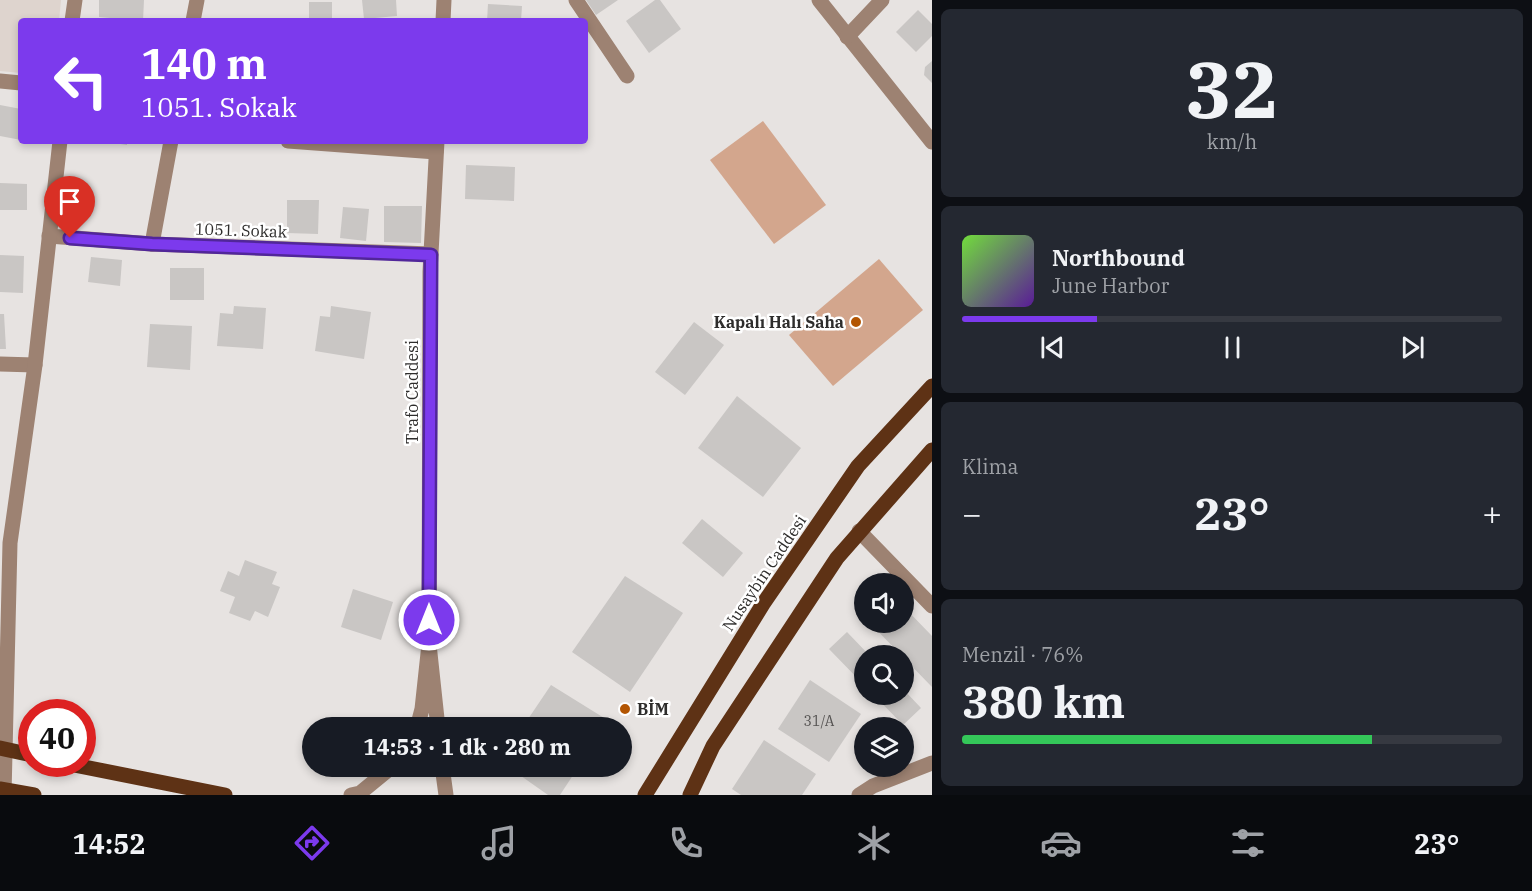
<!DOCTYPE html>
<html lang="tr">
<head>
<meta charset="utf-8">
<style>
  :root { --surface:#171b24; --page:#242831; --text:#f1f3f6; --muted:#9ea1a6; --line:#363941; --accent:#7c3aed }
  body { margin:0; font-family:"IBM Plex Serif",serif; background:var(--page); color:var(--text); height:100vh; display:flex; flex-direction:column; font-size:22px; white-space:nowrap }
  * { box-sizing:border-box; margin:0 }
  p { font-size:20px; color:var(--muted) }
  .icon { flex:none; width:33px; height:33px; fill:none; stroke:currentColor; stroke-width:2; stroke-linecap:round; stroke-linejoin:round }
  .map { position:relative; flex:1; overflow:hidden }
  .details { display:flex; flex-direction:column; gap:9px; padding:9px; background:#0d0f14; width:600px }
  .details>* { flex:none }
  .banner { position:absolute; left:18px; top:18px; width:570px; height:126px; border-radius:6px; box-shadow:0 3px 9px #0003; background:#7c3aed; color:#fff; overflow:hidden }
  .buttons { position:absolute; left:854px; top:573px; display:grid; gap:12px }
  .buttons a { display:grid; place-items:center; width:60px; height:60px; border-radius:50%; background:var(--surface); box-shadow:0 3px 9px #0003; font-size:30px }
  .speed { position:absolute; left:18px; top:699px; display:flex; gap:12px; font-size:30px; font-weight:700; text-align:center }
  .speed>* { display:grid; place-content:center; width:78px; height:78px; border-radius:50%; background:var(--surface); box-shadow:0 3px 9px #0003; line-height:1 }
  .speed .limit { border:9px solid #d22; background:#fff; color:#111 }
  .pin { position:absolute; display:grid; place-items:center; width:51px; height:51px; color:#fff; margin:-62px -26px; border-radius:50% 50% 50% 0; rotate:-45deg; box-shadow:0 0 6px #0007 }
  .pin .icon { rotate:45deg }
  .me { position:absolute; width:66px; margin:-33px; rotate:0deg; stroke-linejoin:round; filter:drop-shadow(0 0 4px #0008) }
  .turn { display:flex; align-items:center; gap:21px; height:126px; padding:0 24px; font-size:27px }
  .turn .icon { width:78px; height:78px; stroke-width:2.5 }
  .turn b { display:block; font-size:42px; line-height:51px }
  .big { font-size:45px; font-weight:700; line-height:1.1 }
  .details .card { flex:1; display:flex; flex-direction:column; justify-content:center; gap:9px; min-width:0; padding:0 21px; border-radius:9px; background:var(--page) }
  .details .dial { align-items:center; gap:0 }
  .dial b { font-size:78px; line-height:1 }
  .song { display:flex; align-items:center; gap:18px }
  .cover { width:72px; height:72px; border-radius:9px; background:linear-gradient(135deg,hsl(100 70% 55%),hsl(270 70% 35%)) }
  .played { height:6px; border-radius:3px; background:linear-gradient(90deg,var(--accent) 25%,var(--line) 25%) }
  .keys { display:flex; justify-content:space-around; direction:ltr }
  .heat { display:flex; justify-content:space-between; align-items:center; font-size:33px; direction:ltr }
  .charge { height:9px; border-radius:4px; background:linear-gradient(90deg,#34c759 76%,var(--line) 0) }
  .trip { position:absolute; left:302px; top:717px; width:330px; height:60px; border-radius:30px; background:var(--surface); box-shadow:0 3px 9px #0003; font-weight:700; line-height:60px; text-align:center }
  .tab-bar { display:flex; height:96px; justify-content:space-around; align-items:center; background:#090b0e; color:var(--muted) }
  .tab-bar .icon { width:42px; height:42px }
  .tab-bar .active { color:var(--accent) }
  .tab-bar b { font-size:27px; color:var(--text) }
  main { display:flex; flex:1; min-height:0 }
  .map>svg:first-child { display:block }
</style>
</head>
<body>
<main>
<div class="map">
<svg width="932" height="795" viewBox="0 0 932 795">
  <rect width="100%" height="100%" fill="#e7e3e1"/>
  <polygon fill="#ded4ce" points="0,0 61,0 59,21 21,21 21,73 0,71"/>
  <g fill="#d3a68d">
    <polygon points="763,121 826,205 774,244 710,160"/>
    <polygon points="879,259 923,310 833,386 789,335"/>
  </g>
  <g fill="#c9c6c4">
    <polygon points="99,0 144,0 143,21 99,17"/>
    <polygon points="362,0 396,0 397,16 364,19"/>
    <polygon points="586,0 618,0 596,15"/>
    <polygon points="655,0 660,0 681,29 649,53 626,21"/>
    <rect x="309" y="2" width="23" height="19"/>
    <polygon points="488,4 522,6 521,21 487,21"/>
    <polygon points="918,10 932,24 932,36 916,52 896,32"/>
    <polygon points="932,61 932,83 924,75 925,67"/>
    <polygon points="0,105 21,109 21,140 0,136"/>
    <polygon points="102,141 127,141 127,145"/>
    <polygon points="466,165 515,167 514,201 465,199"/>
    <polygon points="0,183 27,184 27,210 0,210"/>
    <polygon points="287,200 319,200 318,234 287,233"/>
    <polygon points="384,206 422,206 421,243 384,242"/>
    <polygon points="343,207 369,209 366,241 340,238"/>
    <polygon points="0,255 24,256 23,293 0,292"/>
    <polygon points="91,257 122,260 120,286 88,282"/>
    <rect x="170" y="268" width="34" height="32"/>
    <polygon points="234,306 266,308 263,349 217,346 220,313 233,314"/>
    <polygon points="331,306 371,312 364,359 315,351 320,316 330,317"/>
    <polygon points="0,314 4,314 6,349 0,349"/>
    <polygon points="694,322 724,345 685,395 655,372"/>
    <polygon points="150,324 192,326 190,370 147,367"/>
    <polygon points="737,396 801,448 763,497 698,448"/>
    <polygon points="702,519 743,553 723,577 682,543"/>
    <polygon points="245,560 277,572 272,584 280,587 268,617 255,611 250,621 229,613 235,597 220,591 228,571 239,576"/>
    <polygon points="625,576 683,613 630,692 572,652"/>
    <polygon points="353,589 393,602 381,640 341,627"/>
    <polygon points="903,606 932,636 932,687 869,622 903,622"/>
    <polygon points="847,632 870,656 864,656 864,685 829,649"/>
    <polygon points="810,680 861,714 829,762 778,729"/>
    <polygon points="551,685 609,721 605,728 522,728"/>
    <polygon points="903,689 921,708 903,725 873,694 903,694"/>
    <polygon points="764,740 816,774 802,795 741,795 732,789"/>
    <polygon points="507,766 579,766 560,795 548,795"/>
  </g>
  <g fill="none" stroke-linecap="round" stroke-linejoin="round">
    <g stroke="#9d8272" stroke-width="15">
      <polyline points="576,0 627,76"/>
      <polyline points="819,0 932,142"/>
      <polyline points="72,21 75,0"/>
      <polyline points="193,21 197,0"/>
      <polyline points="443,21 444,0"/>
      <polyline points="847,37 882,0"/>
      <polyline points="0,81 21,83"/>
      <polyline points="288,141 436,152"/>
      <polyline points="49,236 152,244 431,254"/>
      <polyline points="152,244 171,141"/>
      <polyline points="0,364 35,365"/>
      <polyline points="859,531 932,606"/>
      <polyline points="429,644 430,272 437,141"/>
      <polyline points="417,728 422,709 429,644 438,728"/>
      <polyline points="442,766 446,795"/>
      <polyline points="4,795 10,543 35,365 60,141"/>
      <polyline points="351,795 360,793 393,766"/>
      <polyline points="859,795 873,786 932,763"/>
    </g>
    <g stroke="#5e3215" stroke-width="15">
      <polyline points="0,748 32,755"/>
      <polyline points="69,764 225,795"/>
      <polyline points="0,789 34,795"/>
      <polyline points="645,795 763,604 858,466 932,386"/>
      <polyline points="690,795 713,746 837,558 932,450"/>
    </g>
  </g>
  <g fill="none" stroke-linecap="round" stroke-linejoin="round">
    <g stroke="#51269a" stroke-width="15">
      <polyline id="route" points="70,238 152,244 431,255 429,620"/>
    </g>
    <use href="#route" stroke="#7c3aed" stroke-width="10"/>
  </g>
  <g fill="#b35502" stroke="#fff" stroke-width="2">
    <circle cx="856" cy="322" r="6"/>
    <circle cx="625" cy="709" r="6"/>
  </g>
  <g text-anchor="middle" stroke-width="5" stroke-linejoin="round" paint-order="stroke">
    <g font-size="14" fill="#555352">
      <text x="819" y="726">31/A</text>
    </g>
    <g font-size="16" fill="#2e2d2c" stroke="#fff">
      <text transform="translate(241 230) rotate(2)" y="6">1051. Sokak</text>
      <text transform="translate(412 392) rotate(-90)" y="6">Trafo Caddesi</text>
      <text transform="translate(764 573) rotate(-56)" y="6">Nusaybin Caddesi</text>
    </g>
    <g font-size="16" font-weight="bold" fill="#2e2d2c" stroke="#fff" text-anchor="end">
      <text x="844" y="328">Kapalı Halı Saha</text>
      <text x="637" y="715" text-anchor="start">BİM</text>
    </g>
  </g>
</svg>
<div class="buttons">
<a><svg class="icon" aria-label="sound" viewBox="0 0 24 24"><path d="M4 9h4l5-4v14l-5-4H4zM17 9q2 3 0 6"/></svg></a>
<a><svg class="icon" aria-label="search" viewBox="0 0 24 24"><circle cx="10" cy="10" r="6"/><path d="M15 15l6 6"/></svg></a>
<a><svg class="icon" aria-label="layers" viewBox="0 0 24 24"><path d="M12 4l9 5-9 5-9-5zM3 14l9 5 9-5"/></svg></a>
</div>
<div class="speed"><div class="limit">40</div></div>
<div class="pin" style="left:70px;top:238px;background:#d93025"><svg class="icon" aria-label="arrive" viewBox="0 0 24 24"><path d="M6 21V4h12l-3 4 3 4H6"/></svg></div>
<svg class="me" style="left:429px;top:620px" viewBox="-20 -20 40 40"><circle r="17" fill="#7c3aed" stroke="#fff" stroke-width="3"/><path d="M0-11L8 9 0 5-8 9z" fill="#fff"/></svg>
<div class="trip">14:53 · 1 dk · 280 m</div>
<div class="banner">
<div class="turn"><svg class="icon" aria-label="left" viewBox="0 0 24 24"><path d="M17 20v-9H6M10 6l-5 5 5 5"/></svg><div><b>140 m</b>1051. Sokak</div></div>
</div>
</div>
<section class="details">
<div class="card dial"><b>32</b><p>km/h</p></div>
<div class="card">
<div class="song"><i class="cover"></i><div><b>Northbound</b><p>June Harbor</p></div></div>
<div class="played"></div>
<div class="keys"><svg class="icon" aria-label="previous" viewBox="0 0 24 24"><path d="M18 5L8 12l10 7zM5 5v14"/></svg><svg class="icon" aria-label="pause" viewBox="0 0 24 24"><path d="M8 5v14M16 5v14"/></svg><svg class="icon" aria-label="next" viewBox="0 0 24 24"><path d="M6 5l10 7-10 7zM19 5v14"/></svg></div>
</div>
<div class="card"><p>Klima</p>
<div class="heat"><a>−</a><b class="big">23°</b><a>+</a></div>
</div>
<div class="card"><p>Menzil · 76%</p><b class="big">380 km</b><div class="charge"></div></div>
</section>
</main>
<nav class="tab-bar">
<b>14:52</b>
<svg class="icon active" aria-label="directions" viewBox="0 0 24 24"><path d="M12 3l9 9-9 9-9-9zM9 14v-3h6M13 9l2 2-2 2"/></svg>
<svg class="icon" aria-label="music" viewBox="0 0 24 24"><path d="M9 18V5l10-2v13"/><circle cx="6" cy="18" r="3"/><circle cx="16" cy="16" r="3"/></svg>
<svg class="icon" aria-label="phone" viewBox="0 0 24 24"><path d="M5 4h4l2 5-3 2q2 4 5 5l2-3 5 2v4C11 20 4 13 5 4z"/></svg>
<svg class="icon" aria-label="climate" viewBox="0 0 24 24"><path d="M12 3v18M4 7l16 10M4 17L20 7"/></svg>
<svg class="icon" aria-label="car" viewBox="0 0 24 24"><path d="M5 17H2v-5l4-1 3-4h7l3 4 3 1v5h-3M9 17h6M6 11h13"/><circle cx="7" cy="17" r="2"/><circle cx="17" cy="17" r="2"/></svg>
<svg class="icon" aria-label="filters" viewBox="0 0 24 24"><path d="M4 7h16M4 17h16"/><circle cx="9" cy="7" r="2"/><circle cx="15" cy="17" r="2"/></svg>
<b>23°</b>
</nav>
</body>
</html>
